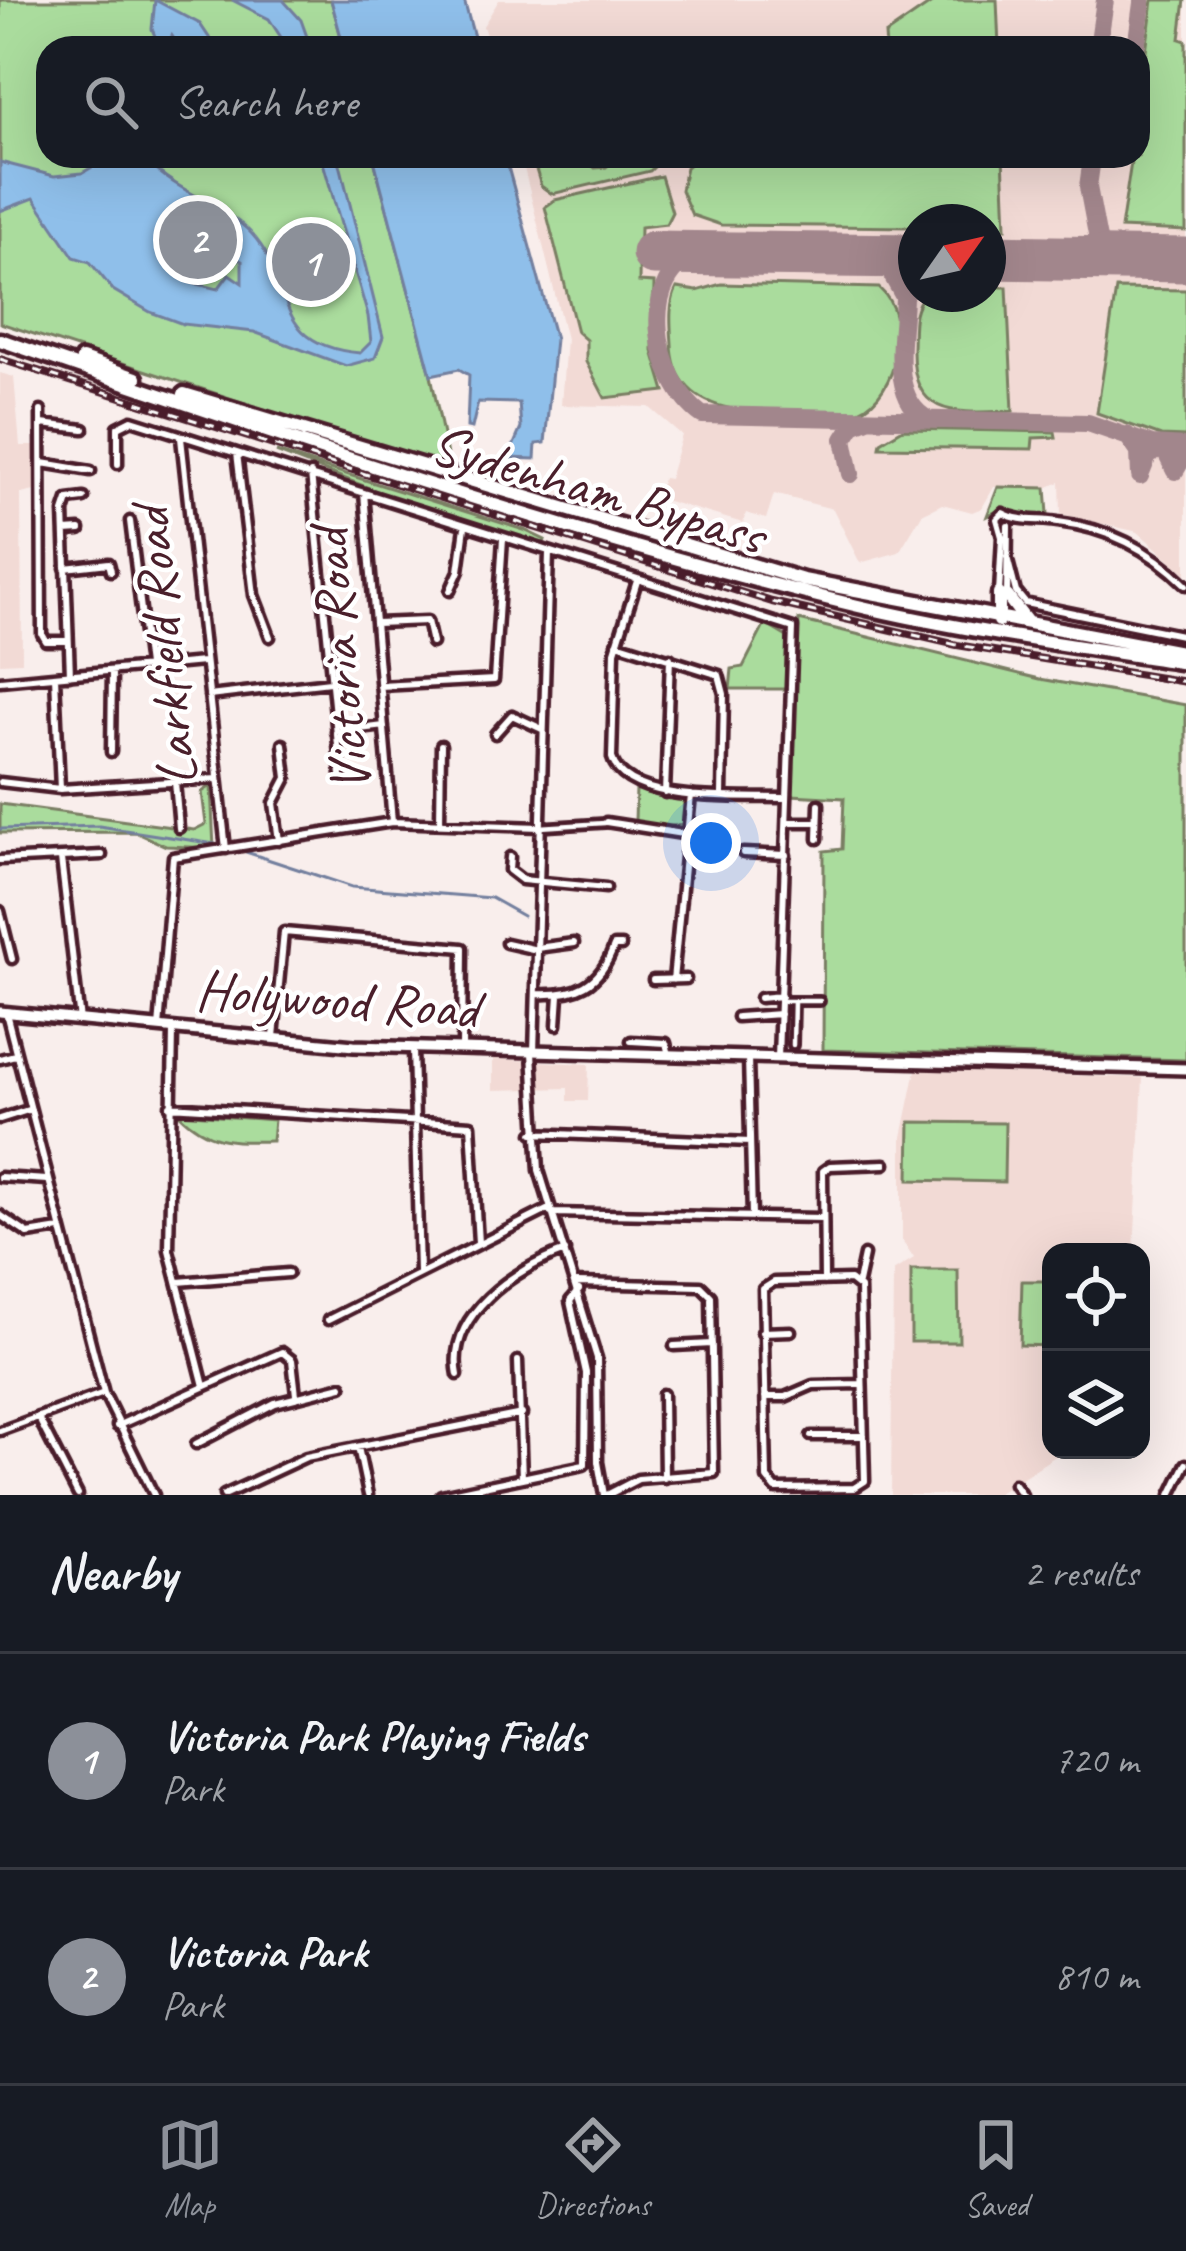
<!DOCTYPE html>
<html lang="en">
<head>
<meta charset="utf-8">
<style>
  :root { --surface:#171b24; --page:#20242c; --text:#f1f3f6; --muted:#9ea1a6; --line:#363941; --accent:#8c9099 }
  body { margin:0; font-family:Caveat,sans-serif; background:var(--page); color:var(--text) }
  .controls { position:absolute; right:36px; bottom:36px; display:grid; overflow:hidden; border-radius:24px; box-shadow:0 12px 48px #0002 }
  .controls button { width:108px; height:108px; display:grid; place-items:center; padding:0; border:0; border-bottom:3px solid var(--line); background:var(--surface); color:var(--text); font:60px sans-serif }
  .compass { position:absolute; left:898px; top:204px; width:108px; height:108px; border-radius:50%; background:var(--surface); box-shadow:0 12px 48px #0002; rotate:56deg }
  .you { position:absolute; left:711px; top:843px; width:42px; height:42px; margin:-30px; border:9px solid #fff; border-radius:50%; background:#1a73e8; box-shadow:0 0 0 18px #1a73e833 }
  .badge { display:grid; place-items:center; width:78px; height:78px; border-radius:50%; background:var(--accent); color:#fff; font-size:39px; font-weight:700 }
  .pin { position:absolute; translate:-50% -50%; border:6px solid #fff; box-shadow:0 3px 12px #0006 }
  .list { margin:0; padding:0; list-style:none }
  h2 { display:flex; justify-content:space-between; align-items:center; height:156px; margin:0; padding:0 48px; font-size:51px }
  h2 small { font-size:39px; font-weight:400; color:var(--muted) }
  .list li { display:grid; grid-template-columns:78px 1fr auto; gap:36px; align-items:center; box-sizing:border-box; height:216px; padding:0 48px; border-top:3px solid var(--line) }
  .list b { display:block; font-size:45px; white-space:nowrap }
  .list p { margin:0; font-size:39px; white-space:nowrap; color:var(--muted) }
  .list em { font-size:39px; font-style:normal; color:var(--muted) }
  .icon { flex:none; width:66px; height:66px; fill:none; stroke:currentColor; stroke-width:2; stroke-linecap:round; stroke-linejoin:round }
  .map { position:relative; flex:none; width:1186px; height:1495px; overflow:hidden }
  .search { position:absolute; background:var(--surface); box-shadow:0 12px 48px #0002; left:36px; right:36px; top:36px; height:132px; display:flex; align-items:center; gap:30px; box-sizing:border-box; padding:0 42px; border-radius:36px; color:var(--muted); font-size:45px }
  .sheet { height:588px; background:var(--surface) }
  nav { display:flex; justify-content:space-around; align-items:center; box-sizing:border-box; height:168px; border-top:3px solid var(--line); background:var(--surface); font-size:33px; color:var(--muted) }
  nav a { display:grid; justify-items:center; gap:6px }
  nav .on { color:var(--accent) }
  .map>svg:first-child { display:block }
  .built { fill:#f2dad5; fill-rule:evenodd }
  .green { fill:#aadc9d; stroke:#7a7e64; stroke-width:3 }
  .water { fill:#8fbfea; stroke:#737f9e; stroke-width:3; fill-rule:evenodd }
  .lines { fill:none; stroke-linecap:round; stroke-linejoin:round }
  .stream { stroke:#737f9e; stroke-width:3 }
  .taxiway { stroke:#a2868c; stroke-width:18 }
  .runway { stroke:#a2868c; stroke-width:45 }
  .pedestrian-casing { stroke:#4a1f2b; stroke-width:14 }
  .minor-casing { stroke:#4a1f2b; stroke-width:15 }
  .secondary-casing { stroke:#4a1f2b; stroke-width:18 }
  .trunk-casing { stroke:#4a1f2b; stroke-width:21 }
  .pedestrian { stroke:#fff; stroke-width:4.5 }
  .minor { stroke:#fff; stroke-width:6 }
  .secondary { stroke:#fff; stroke-width:9 }
  .trunk { stroke:#fff; stroke-width:12 }
  .rail-casing { stroke:#4a1f2b; stroke-width:8 }
  .rail { stroke:#fff; stroke-width:3; stroke-dasharray:9; stroke-linecap:butt }
  .labels { text-anchor:middle; dominant-baseline:central; stroke-width:9; stroke-linejoin:round; paint-order:stroke }
  .street-label { font-size:57px; fill:#4a1f2b; stroke:#fff }
</style>
</head>
<body>
<div class="map">
<svg width="1186" height="1495" viewBox="0 0 1186 1495">
  <rect width="100%" height="100%" fill="#f9eeec"/>
  <filter id="ink" filterUnits="userSpaceOnUse"><feTurbulence type="fractalNoise" baseFrequency=".00833" numOctaves="2"/><feDisplacementMap in="SourceGraphic" scale="24" xChannelSelector="R" yChannelSelector="G"/><feConvolveMatrix kernelMatrix="1 2 1 2 8 2 1 2 1" color-interpolation-filters="sRGB"/></filter>
  <g filter="url(#ink)">
    <!-- built -->
    <path class="built" d="M499,0h687v574l-48,-42 -77,-18 -1,-32 -14,6 -52,-1 -12,21 -10,4 -30,-8 -20,10 -23,38 -39,11 -27,-54 -59,-15 -8,25 -20,-6 -3,10 -86,-25 6,-20 6,1 13,-44 -33,-28 -88,-2 5,-66 -45,-183h617v-108h-648l-7,-22zM916,222h72v72h-72z
      M0,373l14,4 6,69h19v44l-18,4 1,168 -22,1z
      M493,1059l96,5 -1,37h-20v-13l-75,2z
      M916,1070l227,8 -9,174h-83v198h14l-70,45h-104l2,-224 21,-13 -12,-18v-103z"/>
    <!-- green -->
    <path class="green" d="M0,0h331l13,48h-296v108h325l58,219 19,95 -450,-147z
      M936,0h61l2,48h-113l-1,-13z
      M1153,0h32l-5,39 6,2v190l-65,-3 11,-72h6v-47z
      M532,156h48l15,12 11,-1 14,-11h34l3,8 -7,7 -98,23 -11,-8z
      M700,156h303l3,72h-18v-6h-72v5l-195,-2 -29,-10 -11,-25 5,-23z
      M661,176l11,36 -6,12 -26,3 -1,55 15,1 -1,68 12,40 -60,7 -19,-36v-22l-9,-8 -32,-125 10,-7z
      M721,284l158,4c34,30 19,106 -20,123 -63,-1 -185,23 -187,-67 -1,-18 -4,-39 5,-56l20,3z
      M988,287h19l6,124c-57,2 -101,8 -100,-63 1,-21 -2,-38 12,-54h63z
      M1116,289l70,1v147l-25,-1 -64,-23z
      M903,429l152,3 1,5 -23,1 -1,11 -152,-2 1,-5z
      M276,452l248,78 21,10 -2,5 -146,-46z
      M998,487l48,1 2,26 -32,2 -15,-7 -14,7z
      M799,620l241,59 146,26v355l-363,-10 1,-199 18,-2 2,-51 -53,-3z
      M765,624l22,13v52h-57l2,-20 11,-2z
      M211,786l3,62 -48,-2 -31,-14 -135,1v-29l194,26 12,-6 -4,-32z
      M636,788l51,11 -3,25 -23,4 -26,-7z
      M178,1113l96,7 -2,21c-41,1 -64,2 -94,-28z
      M910,1122l95,1 -1,59 -95,-2z
      M911,1270h47l1,72h-48z
      M1022,1281h29v65l-31,-1z"/>
    <!-- water -->
    <path class="water" d="M155,0l45,24 16,24h-36l-8,-12 -5,12h-7l-8,-19z
      M232,0h51l18,20 10,28h-23l-19,-29z
      M331,0h133l13,48h-133z
      M111,156l34,3c33,35 80,46 106,74 46,50 17,112 109,120l11,-11 -3,-26 -47,-160h17l45,181 -8,21 -29,8 -92,-34 -71,-8 -33,-12 -37,-22 -23,-28 -16,-5 -40,-59 -34,13v-49l54,14 28,-3zM188,231c20,29 28,17 54,30v22l-13,-9 -11,15 -29,-7 -16,-42 1,-6z
      M373,156h132l50,183 -10,104 -9,1 -1,15 -27,-1 13,-30 -2,-25 -41,-1 -6,26 -5,-1 2,-52 -10,-6 -28,6z"/>
    <g class="lines">
      <!-- stream -->
      <path class="stream" d="M0,829l99,-3 116,18
        M246,852l106,35 139,11 32,18"/>
      <!-- taxiway -->
      <path class="taxiway" d="M1098,48l7,-48
        M1136,48l6,-45
        M1092,158l-4,29 11,58 20,15
        M703,253c-70,20 -48,129 -1,162l386,8 64,22 34,2
        M857,256l30,10 17,31 12,-26
        M1071,259l17,-7 10,-14
        M904,297c-1,39 -16,101 24,122
        M1127,435l12,17 1,24 8,-20 15,-9 12,24 11,-18
        M851,474l-7,-35 9,-14 15,-6"/>
      <!-- runway -->
      <path class="runway" d="M654,253l262,3
        M988,257l198,3"/>
      <defs>
        <path id="pedestrian" d="M540,827l65,-4
          M781,1001h39
          M793,1045l1,-44"/>
        <path id="minor" d="M41,411l1,223 4,7h21
          M42,424l42,5
          M181,438l45,411
          M237,453l17,142 16,42
          M43,463l48,8
          M118,464v-37l14,-7 661,208 -15,430
          M311,474l30,301
          M364,493l28,329
          M130,521l18,145
          M65,531l15,-1
          M1007,557l9,35 9,11 161,33
          M65,568l44,-5 2,8
          M637,581l-22,70 -3,107c14,48 133,38 175,40
          M450,591l9,-20 6,-44
          M999,593l3,-56 -5,-18 6,-6c16,9 35,6 55,9 51,6 92,27 128,63
          M1007,596l1,-70
          M376,623l51,-2 5,22
          M617,643l102,32 5,19 -2,100
          M70,675l-6,-163 4,-12 16,-2
          M55,676l5,113
          M0,681l203,-19
          M380,686l114,-6 9,-142
          M209,696l121,-14
          M336,732l48,-6
          M495,734l17,-19 30,14
          M111,752l1,-81
          M0,782l60,7 157,-10
          M175,782l4,46
          M665,793l5,-135
          M606,822l83,13
          M787,822h31
          M440,823l1,-78
          M818,839l1,-35
          M279,841l-5,-38 13,-25 -4,-34
          M743,853l43,2
          M510,857l-1,13 13,10 84,8
          M61,859l19,162
          M0,860l102,-5
          M0,911l12,48
          M506,943l31,7
          M537,948l37,-5
          M653,980l33,-1
          M673,980l18,-185
          M536,994c40,2 64,-8 78,-48h7
          M760,998l21,-2
          M6,1013l98,380 50,102
          M737,1017l43,-3
          M557,1025l2,-30
          M159,1028l14,-171 219,-35 148,5
          M173,1031l-4,219 35,136
          M274,1037l10,-105 179,16 -1,102
          M631,1041l35,2 3,12
          M413,1049l6,223
          M534,1052l15,-499
          M532,1053l7,117 58,188 1,104 6,33
          M748,1057l4,159
          M0,1059l15,-4
          M170,1106l301,19 7,118
          M0,1119l28,-9
          M533,1133l217,9
          M0,1177l47,3
          M551,1213l272,5
          M0,1215l28,19 32,-5
          M850,1280l10,8 5,193 -11,7 -78,1 -9,-11 -4,-189 11,-7z
          M824,1281l-1,-110 7,-5 55,-2
          M178,1282l110,-9
          M577,1283l124,3 10,10 3,177 -76,6 -31,16
          M858,1283l6,-28
          M579,1290l-9,11 16,72 -1,91
          M328,1320l221,-111
          M762,1332l29,-1
          M674,1346l38,-2
          M518,1361l4,117
          M458,1375c-12,-60 57,-106 107,-124
          M663,1394l1,84
          M765,1397h20l28,-12 49,-1
          M38,1417l40,78
          M117,1426l165,-74 10,8 4,35
          M0,1431l104,-38
          M811,1436h53
          M196,1444l79,-41 67,-17
          M358,1447l10,48
          M1014,1484l8,11
          M224,1495l82,-38 216,-43
          M441,1495l143,-30
          M1171,1495l15,-31"/>
        <path id="secondary" d="M0,1012l354,34 832,23"/>
        <path id="trunk" d="M0,340c281,97 564,195 854,265 109,26 221,41 332,58
          M82,359l54,19
          M184,394l619,186 383,73
          M1007,596l20,26
          M999,621v-27"/>
      </defs>
      <!-- pedestrian casing -->
      <use href="#pedestrian" class="pedestrian-casing"/>
      <!-- minor casing -->
      <use href="#minor" class="minor-casing"/>
      <!-- secondary casing -->
      <use href="#secondary" class="secondary-casing"/>
      <!-- trunk casing -->
      <use href="#trunk" class="trunk-casing"/>
      <!-- pedestrian -->
      <use href="#pedestrian" class="pedestrian"/>
      <!-- minor -->
      <use href="#minor" class="minor"/>
      <!-- secondary -->
      <use href="#secondary" class="secondary"/>
      <!-- trunk -->
      <use href="#trunk" class="trunk"/>
      <defs>
        <path id="rail" d="M0,359l772,243 185,43 229,37"/>
      </defs>
      <!-- rail casing -->
      <use href="#rail" class="rail-casing"/>
      <!-- rail -->
      <use href="#rail" class="rail"/>
    </g>
  </g>
  <g class="labels">
    <!-- street labels -->
    <g class="street-label">
      <text transform="translate(598 489) rotate(16)">Sydenham Bypass</text>
      <text transform="translate(163 647) rotate(-96)">Larkfield Road</text>
      <text transform="translate(339 661) rotate(-95)">Victoria Road</text>
      <text transform="translate(337 999) rotate(4)">Holywood Road</text>
    </g>
  </g>
</svg>
<div class="controls">
<button><svg class="icon" aria-label="locate" viewBox="0 0 24 24"><circle cx="12" cy="12" r="6"/><path d="M12 2v4M12 18v4M2 12h4M18 12h4"/></svg></button>
<button><svg class="icon" aria-label="layers" viewBox="0 0 24 24"><path d="M12 4l9 5-9 5-9-5zM3 14l9 5 9-5"/></svg></button>
</div>
<svg class="compass" viewBox="-18 -18 36 36"><path d="M0-13l5 13h-10z" fill="#e53935"/><path d="M0 13l5-13h-10z" fill="#9ea1a6"/></svg>
<div class="you"></div>
<div class="pin badge" style="left:311px;top:262px">1</div>
<div class="pin badge" style="left:198px;top:240px">2</div>
<div class="search"><svg class="icon" aria-label="search" viewBox="0 0 24 24"><circle cx="10" cy="10" r="6"/><path d="M15 15l6 6"/></svg>Search here</div>
</div>
<section class="sheet">
<h2>Nearby<small>2 results</small></h2>
<ul class="list">
<li><span class="badge">1</span><div><b>Victoria Park Playing Fields</b><p>Park</p></div><em>720 m</em></li>
<li><span class="badge">2</span><div><b>Victoria Park</b><p>Park</p></div><em>810 m</em></li>
</ul>
</section>
<nav>
<a class="on"><svg class="icon" aria-label="map" viewBox="0 0 24 24"><path d="M3 6l6-2 6 2 6-2v14l-6 2-6-2-6 2zM9 4v14M15 6v14"/></svg>Map</a>
<a><svg class="icon" aria-label="directions" viewBox="0 0 24 24"><path d="M12 3l9 9-9 9-9-9zM9 14v-3h6M13 9l2 2-2 2"/></svg>Directions</a>
<a><svg class="icon" aria-label="saved" viewBox="0 0 24 24"><path d="M7 4h10v16l-5-4-5 4z"/></svg>Saved</a>
</nav>
</body>
</html>
